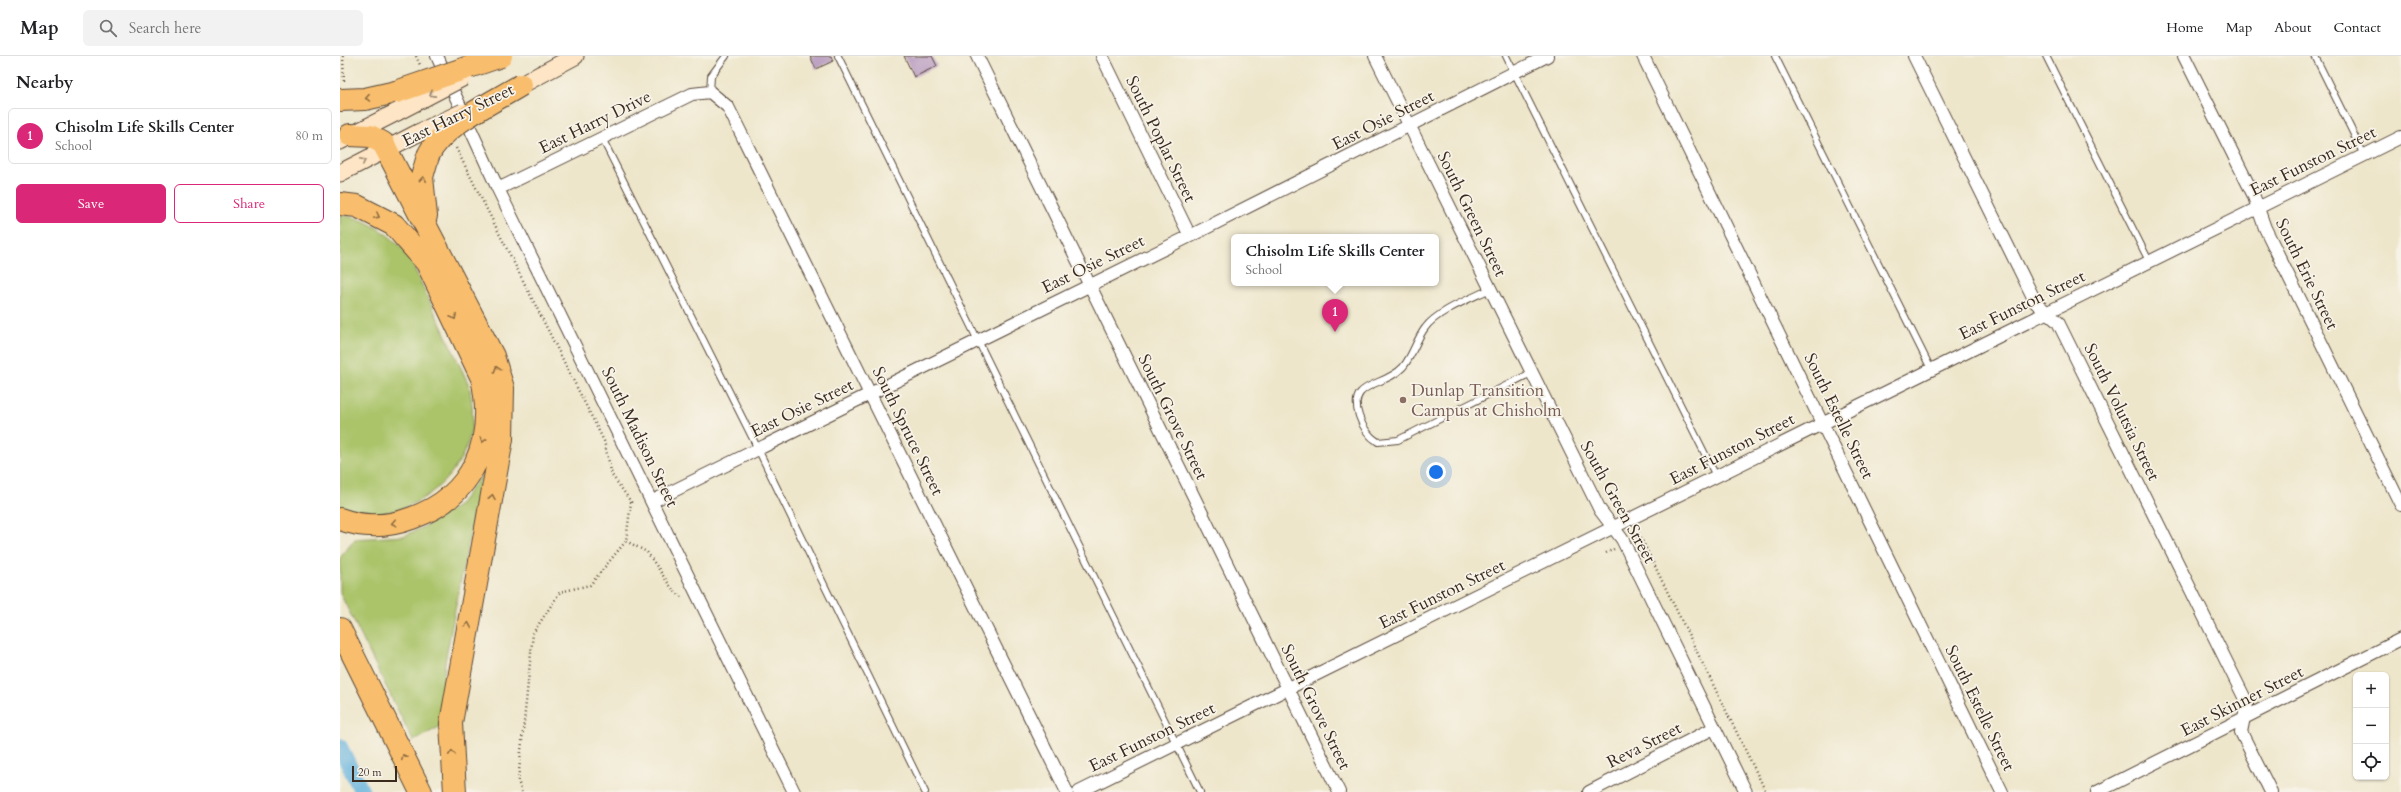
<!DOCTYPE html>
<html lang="en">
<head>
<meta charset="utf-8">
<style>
  :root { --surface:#fff; --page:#f2f2f2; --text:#202124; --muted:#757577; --line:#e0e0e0; --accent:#db2777 }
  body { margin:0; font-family:Cardo,serif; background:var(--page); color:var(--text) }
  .controls { position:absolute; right:12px; bottom:12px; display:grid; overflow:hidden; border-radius:6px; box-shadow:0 1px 3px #0004 }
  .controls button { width:36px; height:36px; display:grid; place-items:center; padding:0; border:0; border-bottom:1px solid var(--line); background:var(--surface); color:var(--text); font:20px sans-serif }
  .scale { position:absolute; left:12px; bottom:10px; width:45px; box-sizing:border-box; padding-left:4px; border:2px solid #3b2a1e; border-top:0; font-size:11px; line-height:14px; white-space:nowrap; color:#3b2a1e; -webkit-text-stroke:3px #f7f3e8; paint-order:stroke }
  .you { position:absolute; left:1096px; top:416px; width:14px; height:14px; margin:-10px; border:3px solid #fff; border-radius:50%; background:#1a73e8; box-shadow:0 0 0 6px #1a73e833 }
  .badge { display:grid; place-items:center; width:26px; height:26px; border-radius:50%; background:var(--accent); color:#fff; font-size:13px; font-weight:700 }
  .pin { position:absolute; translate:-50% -33px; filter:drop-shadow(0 1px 2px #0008) }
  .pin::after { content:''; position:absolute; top:21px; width:14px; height:12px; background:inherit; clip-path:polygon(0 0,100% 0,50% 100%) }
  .popup { position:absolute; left:891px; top:178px; width:208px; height:52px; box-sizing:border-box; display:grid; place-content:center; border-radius:6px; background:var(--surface); filter:drop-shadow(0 1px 3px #0005); font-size:13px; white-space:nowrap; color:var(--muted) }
  .popup b { font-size:15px; color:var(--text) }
  .popup::after { content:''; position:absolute; left:50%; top:100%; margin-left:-8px; border:8px solid transparent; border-top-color:var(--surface) }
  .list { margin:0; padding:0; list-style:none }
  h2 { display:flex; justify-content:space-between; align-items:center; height:52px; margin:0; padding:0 16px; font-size:17px }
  h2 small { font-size:13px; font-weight:400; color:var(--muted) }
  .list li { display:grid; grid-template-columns:26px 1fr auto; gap:12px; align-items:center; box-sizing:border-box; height:56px; margin:0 8px 8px; padding:0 8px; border:1px solid var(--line); border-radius:6px }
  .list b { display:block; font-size:15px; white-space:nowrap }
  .list p { margin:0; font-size:13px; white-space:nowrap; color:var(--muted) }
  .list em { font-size:13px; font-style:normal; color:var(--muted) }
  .actions { display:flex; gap:8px; padding:12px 16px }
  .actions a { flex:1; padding:9px 0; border:1px solid var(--accent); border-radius:6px; text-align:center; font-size:14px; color:var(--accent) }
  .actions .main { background:var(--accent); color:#fff }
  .icon { flex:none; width:22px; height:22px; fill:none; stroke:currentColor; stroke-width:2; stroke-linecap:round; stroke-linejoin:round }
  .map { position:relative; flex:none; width:2061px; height:736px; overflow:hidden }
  header { display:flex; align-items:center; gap:24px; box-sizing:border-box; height:56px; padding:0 20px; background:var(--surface); border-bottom:1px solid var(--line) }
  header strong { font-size:19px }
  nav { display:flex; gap:22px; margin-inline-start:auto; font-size:14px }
  .search { width:280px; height:36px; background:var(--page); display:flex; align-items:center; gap:10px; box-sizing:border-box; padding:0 14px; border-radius:6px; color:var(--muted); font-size:15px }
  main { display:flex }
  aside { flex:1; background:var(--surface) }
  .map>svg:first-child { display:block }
  .green { fill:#abc46a; stroke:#737744 }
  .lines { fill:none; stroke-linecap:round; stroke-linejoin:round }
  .canal { stroke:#63b2dd; stroke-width:16 }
  .building { fill:#b79abf }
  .lane-casing { stroke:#564638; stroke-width:8 }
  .street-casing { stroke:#564638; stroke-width:14 }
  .secondary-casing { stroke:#564638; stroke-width:19 }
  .highway-casing { stroke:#564638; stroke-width:24 }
  .path { stroke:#564638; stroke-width:2.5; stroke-dasharray:1 3; stroke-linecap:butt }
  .lane { stroke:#fff; stroke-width:6 }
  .street { stroke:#fff; stroke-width:12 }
  .secondary { stroke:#fde5c5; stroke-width:17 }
  .highway { stroke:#f9be6d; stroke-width:22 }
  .secondary-bridge-casing { stroke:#564638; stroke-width:19; stroke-linecap:butt }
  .highway-bridge-casing { stroke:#564638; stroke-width:24; stroke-linecap:butt }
  .secondary-bridge { stroke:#fde5c5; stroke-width:17 }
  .highway-bridge { stroke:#f9be6d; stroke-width:22 }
  .oneway { stroke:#9c8872 }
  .oneway2 { stroke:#906d42 }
  .education-dot { fill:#8d6e63; stroke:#f7f3e8; stroke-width:1.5 }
  .labels { text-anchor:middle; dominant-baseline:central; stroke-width:3.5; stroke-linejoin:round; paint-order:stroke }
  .street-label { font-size:17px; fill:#3b2a1e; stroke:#f7f3e8 }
  .education-label { font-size:17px; fill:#785e54; stroke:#f7f3e8; text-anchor:start }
</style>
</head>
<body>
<header>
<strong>Map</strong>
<div class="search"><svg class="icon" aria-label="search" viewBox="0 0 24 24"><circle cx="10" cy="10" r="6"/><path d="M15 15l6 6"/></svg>Search here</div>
<nav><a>Home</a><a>Map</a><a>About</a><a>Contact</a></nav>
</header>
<main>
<aside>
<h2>Nearby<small></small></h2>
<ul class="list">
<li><span class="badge">1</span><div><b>Chisolm Life Skills Center</b><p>School</p></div><em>80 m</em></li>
</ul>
<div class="actions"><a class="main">Save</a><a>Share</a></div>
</aside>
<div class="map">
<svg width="2061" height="736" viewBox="0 0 2061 736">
  <rect width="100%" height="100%" fill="#f7f3e8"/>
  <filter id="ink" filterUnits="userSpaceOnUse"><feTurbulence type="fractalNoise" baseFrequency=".025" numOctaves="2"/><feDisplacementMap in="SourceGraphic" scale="8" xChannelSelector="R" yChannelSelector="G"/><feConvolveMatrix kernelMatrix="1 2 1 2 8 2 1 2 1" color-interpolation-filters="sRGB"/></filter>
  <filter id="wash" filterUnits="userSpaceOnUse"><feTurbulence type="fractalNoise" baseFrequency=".012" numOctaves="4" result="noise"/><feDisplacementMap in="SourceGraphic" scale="16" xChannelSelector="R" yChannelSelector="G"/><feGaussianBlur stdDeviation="0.9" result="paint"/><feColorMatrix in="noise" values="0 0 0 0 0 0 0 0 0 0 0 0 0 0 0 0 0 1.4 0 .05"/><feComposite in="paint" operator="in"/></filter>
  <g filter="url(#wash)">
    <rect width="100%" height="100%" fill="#eee6cb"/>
    <!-- green -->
    <path class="green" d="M0,159c27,3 49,19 67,38l62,132c3,16 5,30 2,46 -12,57 -75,98 -131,77z
      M141,420l-36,186 -6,65 -26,14 -73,-148v-35l15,-19 49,-3 24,-11 30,-19z"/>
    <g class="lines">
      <!-- canal -->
      <path class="canal" d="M0,691l22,45"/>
    </g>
    <g id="blocks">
      <!-- building -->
      <path class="building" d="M470,0h21l2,5 -17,8z
        M564,0h28l5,10 -23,11z"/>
    </g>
  </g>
  <g filter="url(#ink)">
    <use href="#blocks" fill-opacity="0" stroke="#564638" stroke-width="1"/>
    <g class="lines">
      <defs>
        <path id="lane" d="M498,0l362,736
          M1166,0l210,420
          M1435,0l156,313
          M1706,0l103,205
          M1975,0l49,99
          M370,36l1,-16 15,-20
          M262,82l156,311 167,343
          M1150,233c-18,9 -53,22 -65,39 -9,12 -12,27 -22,39 -19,21 -56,13 -44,49 4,12 9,20 19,26l20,-2 133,-67"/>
        <path id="street" d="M97,0l61,133 296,603
          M637,0l362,736
          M762,0l88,180
          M1035,0l225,454 22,29 124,253
          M1303,0l359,736
          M1574,0l122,247 22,19 189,381 -6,29 30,60
          M1844,0l69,138 12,34 136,277
          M158,133l194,-95 18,-2 18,15 339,685
          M313,445l537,-265 357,-180
          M739,736l1322,-655
          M1249,736l125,-64
          M1757,736l304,-153"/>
        <path id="secondary" d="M181,29l54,-29
          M0,85l57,-29
          M0,117l78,-40"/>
        <path id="highway" d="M0,44l25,-1 31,-7
          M10,79l20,1 13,7 110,213 10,32 -1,51 -51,284 4,69
          M0,148l17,2 37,19 33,38 55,115c14,62 -8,118 -70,140 -24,9 -48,10 -72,1
          M86,160l-4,-39 6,-21
          M0,573l81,163"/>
      </defs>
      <!-- lane casing -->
      <use href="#lane" class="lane-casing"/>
      <!-- street casing -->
      <use href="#street" class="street-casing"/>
      <!-- secondary casing -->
      <use href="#secondary" class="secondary-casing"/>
      <!-- highway casing -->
      <use href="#highway" class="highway-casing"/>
      <!-- path -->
      <path class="path" d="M3,0l1,27
        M76,0l4,9
        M116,92l148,293 8,34 19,27 -5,39 -36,44 -30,7 -27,41 -15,148 4,11
        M1296,481l3,-3 127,258
        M286,485l21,11 26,38 11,9
        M1266,497l8,-4"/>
      <!-- lane -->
      <use href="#lane" class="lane"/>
      <!-- street -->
      <use href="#street" class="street"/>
      <!-- secondary -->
      <use href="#secondary" class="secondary"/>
      <!-- highway -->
      <use href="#highway" class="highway"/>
      <defs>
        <path id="secondary-bridge" d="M57,56l67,-35
          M78,77l45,-21"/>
        <path id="highway-bridge" d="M56,36l105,-36
          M88,100c14,-31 64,-53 93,-71"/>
      </defs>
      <!-- secondary-bridge casing -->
      <use href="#secondary-bridge" class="secondary-bridge-casing"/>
      <!-- highway-bridge casing -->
      <use href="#highway-bridge" class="highway-bridge-casing"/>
      <!-- secondary-bridge -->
      <use href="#secondary-bridge" class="secondary-bridge"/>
      <!-- highway-bridge -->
      <use href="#highway-bridge" class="highway-bridge"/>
    </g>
    <!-- one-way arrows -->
    <defs><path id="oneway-chevron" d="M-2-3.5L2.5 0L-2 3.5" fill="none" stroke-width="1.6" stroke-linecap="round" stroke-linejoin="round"/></defs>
    <g class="oneway">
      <use href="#oneway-chevron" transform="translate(92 38) rotate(152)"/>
      <use href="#oneway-chevron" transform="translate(23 105) rotate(-27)"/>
    </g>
    <g class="oneway2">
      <use href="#oneway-chevron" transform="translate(28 42) rotate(170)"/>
      <use href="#oneway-chevron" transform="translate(83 123) rotate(-85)"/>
      <use href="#oneway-chevron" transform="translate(37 160) rotate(27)"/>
      <use href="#oneway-chevron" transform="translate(114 261) rotate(64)"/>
      <use href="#oneway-chevron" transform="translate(157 313) rotate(-108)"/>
      <use href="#oneway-chevron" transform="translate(143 384) rotate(105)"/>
      <use href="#oneway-chevron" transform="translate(152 441) rotate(-79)"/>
      <use href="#oneway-chevron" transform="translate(54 467) rotate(168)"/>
      <use href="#oneway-chevron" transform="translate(128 569) rotate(-79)"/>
      <use href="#oneway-chevron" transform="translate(112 697) rotate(-93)"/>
      <use href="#oneway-chevron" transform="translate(64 701) rotate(-117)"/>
    </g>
  </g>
  <!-- markers -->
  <circle class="education-dot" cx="1063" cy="344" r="4"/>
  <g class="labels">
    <!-- street labels -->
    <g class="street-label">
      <text transform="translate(118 59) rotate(-26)">East Harry Street</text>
      <text transform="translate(1043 64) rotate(-27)">East Osie Street</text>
      <text transform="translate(255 66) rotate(-26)">East Harry Drive</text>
      <text transform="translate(821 83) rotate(64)">South Poplar Street</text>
      <text transform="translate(1973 105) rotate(-26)">East Funston Street</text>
      <text transform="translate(1132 158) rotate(64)">South Green Street</text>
      <text transform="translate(753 208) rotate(-26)">East Osie Street</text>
      <text transform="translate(1967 218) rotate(64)">South Erie Street</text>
      <text transform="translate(1682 249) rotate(-26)">East Funston Street</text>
      <text transform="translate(462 352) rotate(-26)">East Osie Street</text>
      <text transform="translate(1782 356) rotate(64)">South Volutsia Street</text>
      <text transform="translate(1499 360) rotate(64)">South Estelle Street</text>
      <text transform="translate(833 361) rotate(64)">South Grove Street</text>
      <text transform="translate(568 375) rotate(64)">South Spruce Street</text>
      <text transform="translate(300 381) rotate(64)">South Madison Street</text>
      <text transform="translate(1392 393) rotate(-27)">East Funston Street</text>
      <text transform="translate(1278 446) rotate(61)">South Green Street</text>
      <text transform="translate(1102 538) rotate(-26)">East Funston Street</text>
      <text transform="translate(1902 645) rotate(-27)">East Skinner Street</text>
      <text transform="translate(976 651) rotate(64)">South Grove Street</text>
      <text transform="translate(1640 652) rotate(64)">South Estelle Street</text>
      <text transform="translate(812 681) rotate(-26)">East Funston Street</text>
      <text transform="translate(1304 689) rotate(-27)">Reva Street</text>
    </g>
    <!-- education labels -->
    <g class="education-label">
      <text x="1071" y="334">Dunlap Transition<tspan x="1071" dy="20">Campus at Chisholm</tspan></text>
    </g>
  </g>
</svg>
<div class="controls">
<button>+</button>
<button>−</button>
<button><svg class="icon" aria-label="locate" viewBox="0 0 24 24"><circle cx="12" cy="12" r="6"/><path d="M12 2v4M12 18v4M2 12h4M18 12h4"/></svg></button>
</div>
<div class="scale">20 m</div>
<div class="you"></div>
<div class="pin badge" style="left:995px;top:276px">1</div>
<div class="popup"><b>Chisolm Life Skills Center</b>School</div>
</div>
</main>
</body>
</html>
